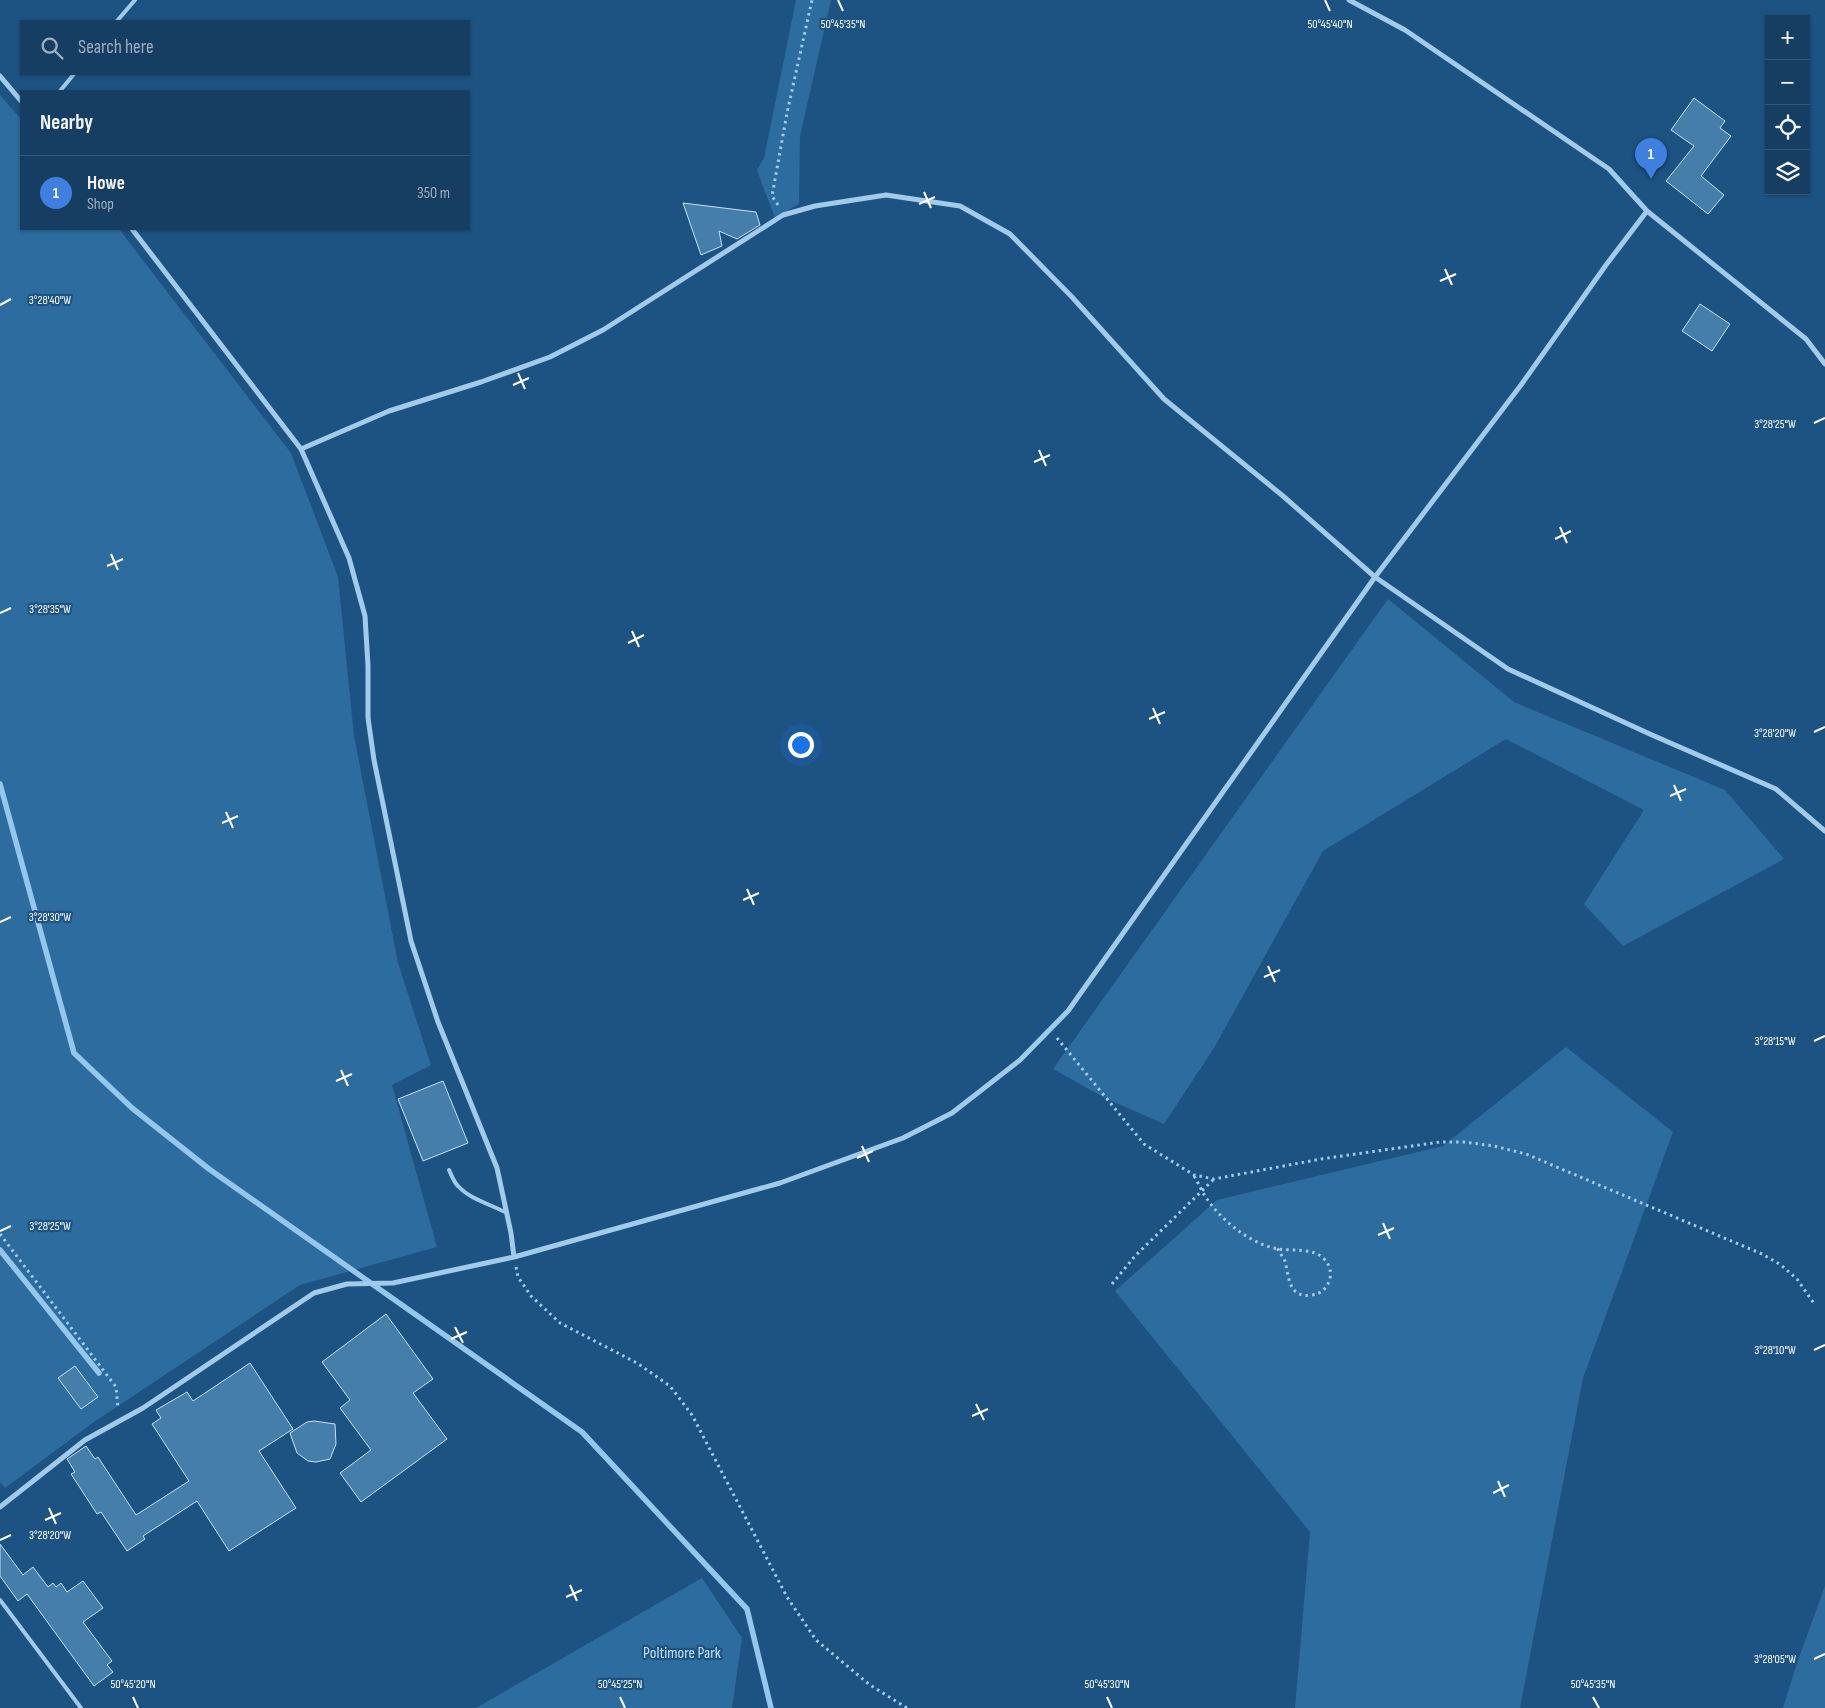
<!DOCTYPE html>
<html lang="en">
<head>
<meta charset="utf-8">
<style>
  :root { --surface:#163e62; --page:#23496b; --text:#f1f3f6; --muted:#9eaebe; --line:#355777; --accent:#95b2f1 }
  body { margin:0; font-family:"Sofia Sans Condensed",sans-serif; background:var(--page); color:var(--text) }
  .controls { position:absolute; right:15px; top:15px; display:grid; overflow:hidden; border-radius:0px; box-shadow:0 1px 4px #0004 }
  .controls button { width:45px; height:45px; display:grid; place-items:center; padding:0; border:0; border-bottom:1px solid var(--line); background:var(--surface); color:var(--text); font:25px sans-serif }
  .you { position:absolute; left:800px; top:744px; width:18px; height:18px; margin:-12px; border:4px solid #fff; border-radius:50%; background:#1a73e8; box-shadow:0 0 0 8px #1a73e833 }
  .badge { display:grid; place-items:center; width:32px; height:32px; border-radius:50%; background:var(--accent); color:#fff; font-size:16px; font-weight:700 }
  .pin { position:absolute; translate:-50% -41px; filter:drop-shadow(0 1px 2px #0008) }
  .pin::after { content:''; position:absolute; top:26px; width:18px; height:15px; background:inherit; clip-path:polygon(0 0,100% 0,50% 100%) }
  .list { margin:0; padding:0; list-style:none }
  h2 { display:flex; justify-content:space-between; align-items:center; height:65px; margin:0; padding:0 20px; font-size:21px }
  h2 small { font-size:16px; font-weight:400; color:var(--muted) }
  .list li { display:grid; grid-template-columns:32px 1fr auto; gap:15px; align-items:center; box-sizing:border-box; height:75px; padding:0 20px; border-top:1px solid var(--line) }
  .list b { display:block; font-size:19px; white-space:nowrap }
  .list p { margin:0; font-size:16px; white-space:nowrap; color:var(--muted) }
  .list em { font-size:16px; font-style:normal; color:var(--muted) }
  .icon { flex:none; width:28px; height:28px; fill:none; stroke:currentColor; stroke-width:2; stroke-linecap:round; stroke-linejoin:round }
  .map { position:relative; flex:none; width:1825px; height:1708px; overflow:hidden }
  .search { position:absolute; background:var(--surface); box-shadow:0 1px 4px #0004; left:20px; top:20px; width:450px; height:55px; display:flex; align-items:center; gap:12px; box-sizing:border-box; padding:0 18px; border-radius:0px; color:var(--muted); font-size:19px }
  .panel { position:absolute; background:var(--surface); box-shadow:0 1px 4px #0004; left:20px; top:90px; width:450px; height:140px; border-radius:0px }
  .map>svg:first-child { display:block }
  .green { fill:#2c6c9e }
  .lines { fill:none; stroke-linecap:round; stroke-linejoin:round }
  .stream { stroke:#95c6ec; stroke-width:5.5 }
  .building { fill:#457eab; stroke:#c6e2f7 }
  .path { stroke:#a2caea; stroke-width:3; stroke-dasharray:2.5 4; stroke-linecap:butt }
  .lane { stroke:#a2caea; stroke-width:4 }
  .street { stroke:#a2caea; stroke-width:5 }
  .ticks { fill:none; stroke:#fff; stroke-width:2 }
  .labels { text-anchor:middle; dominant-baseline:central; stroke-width:4.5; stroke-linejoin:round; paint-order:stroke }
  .park-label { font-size:16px; fill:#c6e2f7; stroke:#1d5382 }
  .ticks-label { font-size:12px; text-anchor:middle; fill:#fff; stroke:#1d5382; stroke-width:4.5; stroke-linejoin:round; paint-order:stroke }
</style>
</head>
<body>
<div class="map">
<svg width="1825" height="1708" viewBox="0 0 1825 1708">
  <rect width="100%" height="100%" fill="#1d5382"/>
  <!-- green -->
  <path class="green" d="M796,0h35l-31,136 -1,68 -24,14 -18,-48 7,-12z
    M0,95l21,24v110h98l172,224 47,124 16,159 44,227 33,102 -39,20 45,162 -137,38 -206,137 -89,66 -5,-6z
    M1388,599l126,103 211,88 59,69 -161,87 -39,-42 60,-94 -138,-71 -183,112 -109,197 -50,76 -59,-26 -52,-29z
    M1566,1047l107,85 -90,246 -63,330h-225l15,-176 -195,-241 102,-91 226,-54z
    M702,1578l40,60 -10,70h-256z
    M1825,1586v122h-42l14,-45z"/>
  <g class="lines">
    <!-- stream -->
    <path class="stream" d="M0,784l74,269 58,55 77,61 373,263 165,177 24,99
      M0,1250l99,123"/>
  </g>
  <!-- building -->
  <path class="building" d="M1694,98l31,23 -5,7 11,8 -30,40 23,19 -16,19 -42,-33 28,-35 -23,-16z
    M683,203l73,9 4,13 -23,14 -18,-8 3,15 -21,9z
    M1700,304l30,20 -18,27 -30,-20z
    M443,1081l25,62 -45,18 -25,-62z
    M386,1314l47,65 -20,14 34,46 -86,63 -21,-29 31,-23 -31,-42 10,-8 -28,-38z
    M250,1363l43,66 -34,22 37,57 -67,43 -32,-50 -54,35 2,3 -18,12 -26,-39 -4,2 -26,-40 4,-2 -8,-13 19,-13 9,13 3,-2 38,58 53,-34 -37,-57 9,-6 -5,-8 31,-18 6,9z
    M75,1366l23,31 -17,12 -23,-31z
    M314,1421l21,3 1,20 -6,15 -14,3 -8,-1 -11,-8 -7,-20 17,-11z
    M0,1544l23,31 10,-8 15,20 5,-4 3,4 5,-4 6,9 16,-11 20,27 -20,14 29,39 -5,4 6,7 -19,14 -67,-92 -9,7 -18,-25z"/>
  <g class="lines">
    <!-- path -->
    <path class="path" d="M778,205l-6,-9 15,-83 25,-113
      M1057,1038l87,106 50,31 20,4 107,-20 119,-17h24l30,4 32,8 236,100 19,11 16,14 18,26
      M1194,1176c5,8 8,16 13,23 16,23 44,45 71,50 14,2 35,-1 45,9 14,12 7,35 -11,37 -24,4 -23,-19 -27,-34 -2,-4 -5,-8 -8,-13
      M0,1234l116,153 2,21
      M516,1267l2,10 13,19 29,27 77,40 33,23 22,29 95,182 29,43 54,45 37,23
      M1112,1284l23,-28 78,-76"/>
    <!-- lane -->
    <path class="lane" d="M117,21l18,-21
      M60,91l14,-17
      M449,1170c3,6 5,13 10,17 11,12 33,18 48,26
      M0,1600l81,108"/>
    <!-- street -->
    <path class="street" d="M1349,0l56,30 204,139 38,42 159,128 19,25
      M0,76l21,25
      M132,229l169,220 48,109 16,58 3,50v52l6,42 37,181 27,81 59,146 14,65 3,24
      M301,449l88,-38 92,-29 69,-25 53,-27 180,-115 32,-9 71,-11 74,11 50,28 62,63 92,102 119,97 92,81 133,92 144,66 124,54 49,42
      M0,1507l85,-67 58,-32 171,-115 33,-9 46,-1 121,-26 266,-74 123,-45 49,-25 68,-53 48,-49 307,-434 146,-192 85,-120 41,-54"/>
  </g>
  <!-- ticks -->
  <path class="ticks" d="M838,0l5,11M1325,0l5,11M924,192l7,16M919,204l16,-7M1445,269l7,16M1440,281l16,-7M0,305l11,-6M518,373l7,16M513,385l16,-7M1814,423l11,-5M1039,450l7,16M1034,462l16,-7M1560,527l7,16M1555,539l16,-8M111,554l7,16M107,566l16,-7M0,613l11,-5M632,631l7,16M628,643l16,-8M1153,708l7,16M1149,719l16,-7M1814,732l11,-5M1674,785l7,16M1670,796l16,-7M226,812l7,16M222,823l16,-7M747,889l7,16M743,900l16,-7M0,922l11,-5M1268,966l7,16M1264,977l16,-7M1814,1041l11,-5M341,1070l7,16M336,1081l16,-7M862,1146l7,16M857,1158l16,-7M1383,1223l7,16M0,1231l11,-5M1378,1235l16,-7M455,1327l8,16M451,1339l16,-7M1814,1350l11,-5M976,1404l8,16M972,1416l16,-7M1498,1481l7,16M1493,1493l16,-8M49,1508l7,16M45,1520l16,-7M0,1540l11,-5M570,1585l7,16M566,1597l16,-7M1814,1659l11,-5M133,1697l5,11M620,1697l5,11M1107,1697l5,11M1593,1697l6,11"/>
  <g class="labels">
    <!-- park labels -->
    <g class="park-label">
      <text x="682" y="1653">Poltimore Park</text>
    </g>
  </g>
  <g class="ticks-label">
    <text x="843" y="28">50°45'35"N</text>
    <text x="1330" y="28">50°45'40"N</text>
    <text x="50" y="304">3°28'40"W</text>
    <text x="1775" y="428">3°28'25"W</text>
    <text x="50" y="613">3°28'35"W</text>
    <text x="1775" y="737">3°28'20"W</text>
    <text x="50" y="921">3°28'30"W</text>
    <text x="1775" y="1045">3°28'15"W</text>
    <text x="50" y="1230">3°28'25"W</text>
    <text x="1775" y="1354">3°28'10"W</text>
    <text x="50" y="1539">3°28'20"W</text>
    <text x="1775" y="1663">3°28'05"W</text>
    <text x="133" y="1688">50°45'20"N</text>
    <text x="620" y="1688">50°45'25"N</text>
    <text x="1107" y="1688">50°45'30"N</text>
    <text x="1593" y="1688">50°45'35"N</text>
  </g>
</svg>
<div class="controls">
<button>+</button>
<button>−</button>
<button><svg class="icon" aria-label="locate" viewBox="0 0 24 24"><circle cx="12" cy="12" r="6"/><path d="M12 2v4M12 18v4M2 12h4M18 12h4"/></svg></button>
<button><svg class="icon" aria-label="layers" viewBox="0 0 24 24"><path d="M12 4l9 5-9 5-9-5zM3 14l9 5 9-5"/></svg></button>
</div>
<div class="you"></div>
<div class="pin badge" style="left:1651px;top:179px;background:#3f7fe0">1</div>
<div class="search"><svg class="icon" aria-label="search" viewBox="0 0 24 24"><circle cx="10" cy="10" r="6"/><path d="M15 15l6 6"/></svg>Search here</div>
<section class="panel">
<h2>Nearby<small></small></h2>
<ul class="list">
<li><span class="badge" style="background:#3f7fe0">1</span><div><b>Howe</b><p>Shop</p></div><em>350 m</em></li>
</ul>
</section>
</div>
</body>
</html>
